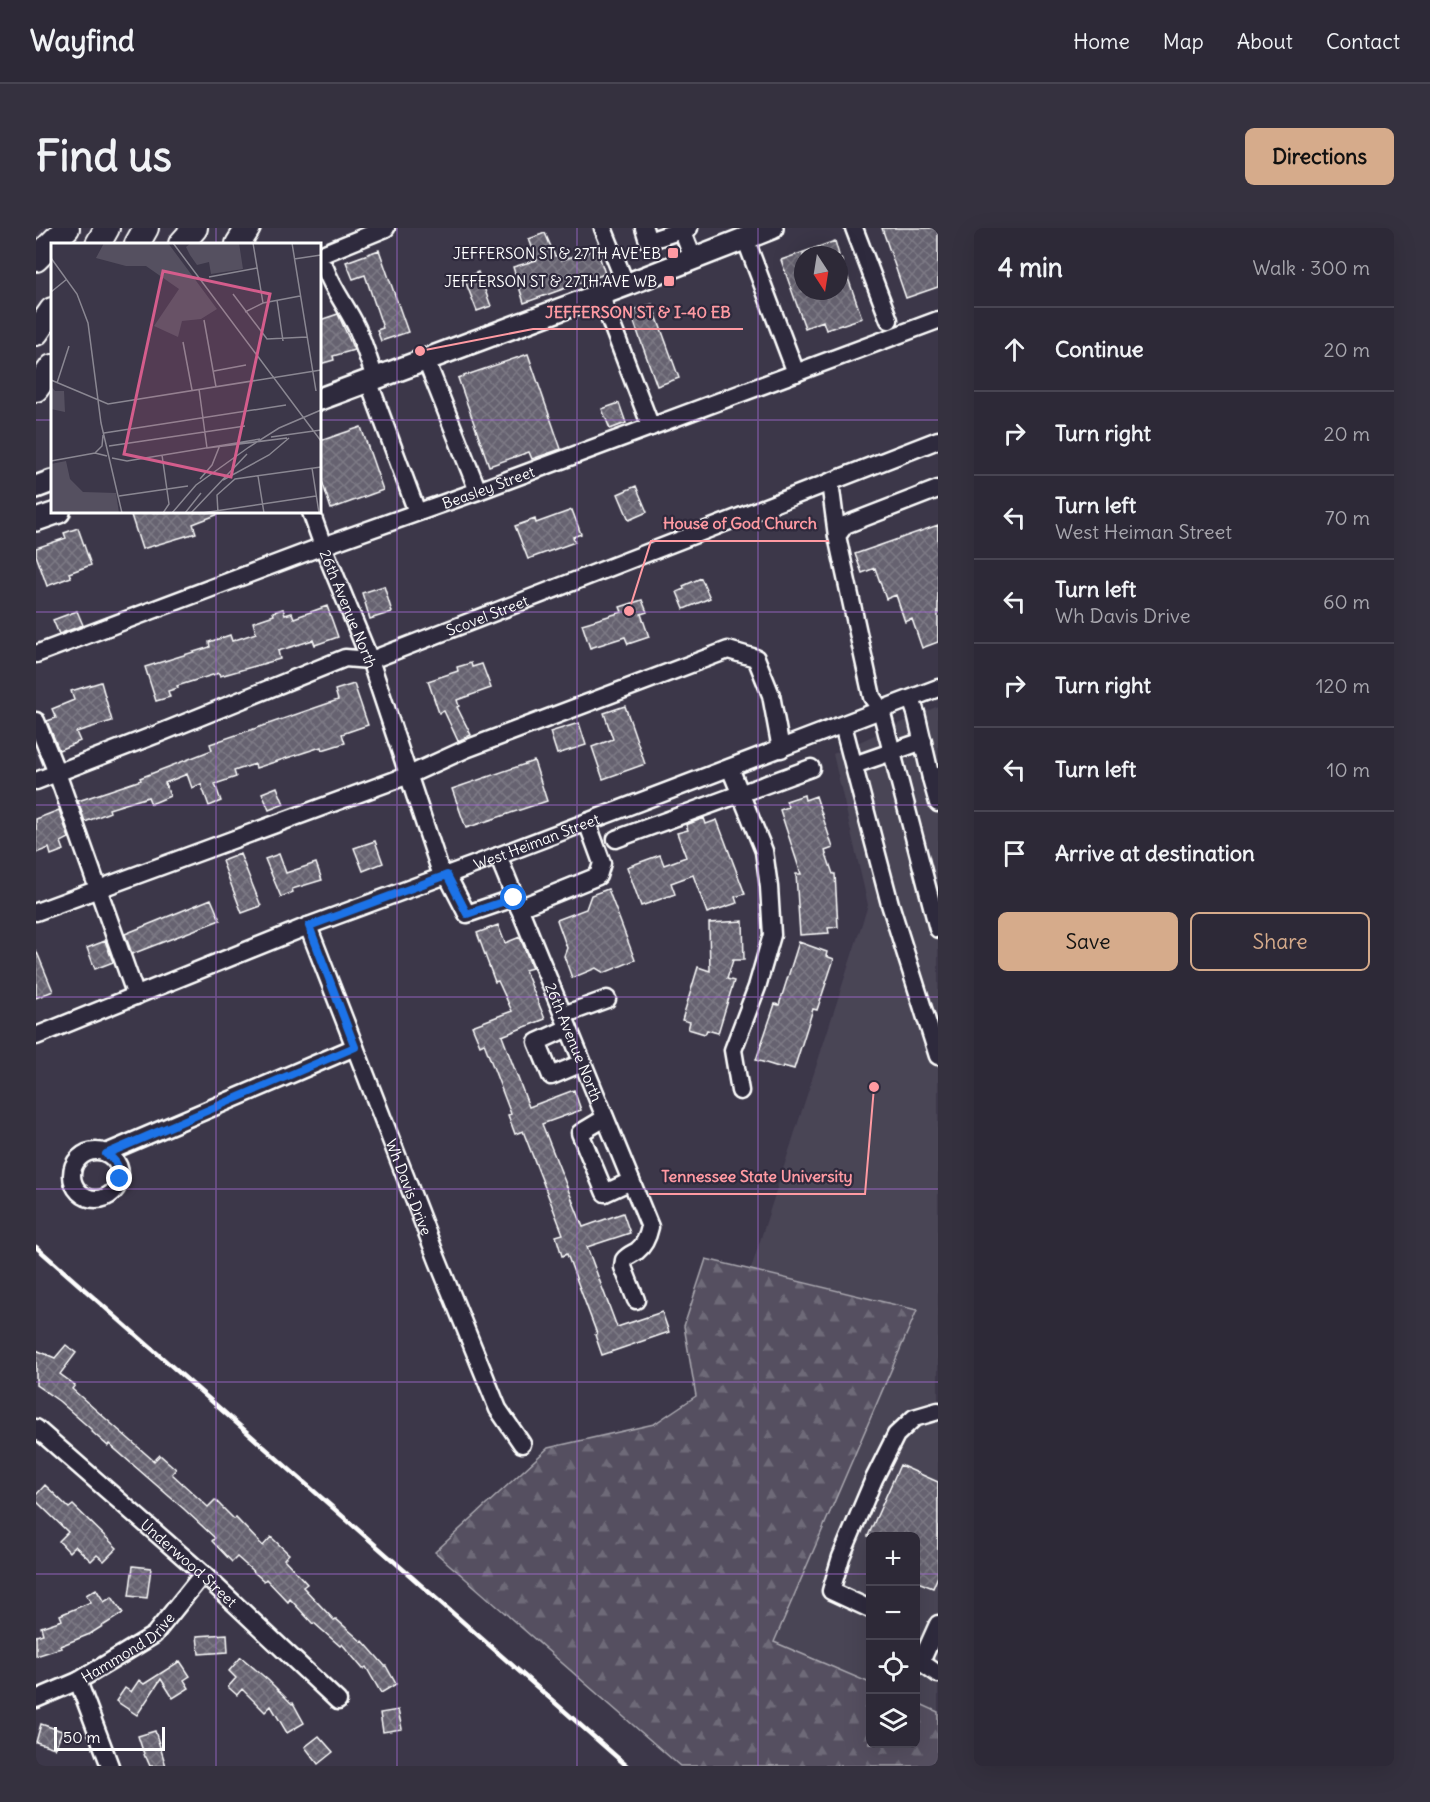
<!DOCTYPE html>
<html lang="en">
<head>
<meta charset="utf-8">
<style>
  :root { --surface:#2d2937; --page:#35313f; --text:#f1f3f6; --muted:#a7a6ad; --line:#484552; --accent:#d6ab8b }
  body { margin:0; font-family:Delius,sans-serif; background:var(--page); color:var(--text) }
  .controls { position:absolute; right:18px; bottom:18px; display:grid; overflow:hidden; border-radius:9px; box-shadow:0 6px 24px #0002 }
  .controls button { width:54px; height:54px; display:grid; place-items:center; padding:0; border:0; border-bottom:2px solid var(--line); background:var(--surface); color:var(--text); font:30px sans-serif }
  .compass { position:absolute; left:758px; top:18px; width:54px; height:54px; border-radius:50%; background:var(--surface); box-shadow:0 6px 24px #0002; rotate:168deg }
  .scale { position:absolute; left:18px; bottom:15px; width:111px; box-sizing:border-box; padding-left:6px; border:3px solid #fff; border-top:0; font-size:16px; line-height:21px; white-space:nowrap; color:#fff; -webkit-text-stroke:4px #2f2a3d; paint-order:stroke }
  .stop { position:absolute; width:18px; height:18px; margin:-14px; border:4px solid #1a73e8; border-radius:50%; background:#fff }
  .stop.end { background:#1a73e8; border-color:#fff; box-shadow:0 2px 6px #0008 }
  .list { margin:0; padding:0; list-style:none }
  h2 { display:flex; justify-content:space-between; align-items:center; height:78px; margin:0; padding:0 24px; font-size:26px }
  h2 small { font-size:20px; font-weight:400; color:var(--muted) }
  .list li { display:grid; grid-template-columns:39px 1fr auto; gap:18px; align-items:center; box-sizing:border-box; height:84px; padding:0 24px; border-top:2px solid var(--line) }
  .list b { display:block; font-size:22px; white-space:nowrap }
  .list p { margin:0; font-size:20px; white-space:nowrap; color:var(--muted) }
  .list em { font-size:20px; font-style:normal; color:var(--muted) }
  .actions { display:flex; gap:12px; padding:18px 24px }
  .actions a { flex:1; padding:14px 0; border:2px solid var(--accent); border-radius:9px; text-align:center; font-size:21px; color:var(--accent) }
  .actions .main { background:var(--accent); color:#111 }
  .icon { flex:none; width:33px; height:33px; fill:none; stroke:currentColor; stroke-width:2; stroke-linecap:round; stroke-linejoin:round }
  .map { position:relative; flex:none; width:902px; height:1538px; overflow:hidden; border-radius:9px }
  header { display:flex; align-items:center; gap:36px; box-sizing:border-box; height:84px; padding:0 30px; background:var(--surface); border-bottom:2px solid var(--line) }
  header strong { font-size:28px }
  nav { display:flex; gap:33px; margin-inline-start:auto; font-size:21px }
  .intro { display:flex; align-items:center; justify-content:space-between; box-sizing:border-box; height:144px; padding:0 36px }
  h1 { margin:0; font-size:42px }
  .button { padding:15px 27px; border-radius:9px; background:var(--accent); color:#111; font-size:21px; font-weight:700 }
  main { display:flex; gap:36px; padding:0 36px }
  aside { flex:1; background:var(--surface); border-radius:9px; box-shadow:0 6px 24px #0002 }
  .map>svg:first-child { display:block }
  .built { fill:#494455 }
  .forest { fill:url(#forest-firs); stroke:#aaa8b0; stroke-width:1.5 }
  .building { fill:url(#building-cross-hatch); stroke:#fff; stroke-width:1.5 }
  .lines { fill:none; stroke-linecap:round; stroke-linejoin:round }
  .minor-casing { stroke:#fff; stroke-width:21 }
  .major-casing { stroke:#fff; stroke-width:26 }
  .highway-casing { stroke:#fff; stroke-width:28 }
  .minor { stroke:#2f2a3d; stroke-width:16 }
  .major { stroke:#2f2a3d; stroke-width:21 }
  .highway { stroke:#2f2a3d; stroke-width:24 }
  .rail { stroke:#fff; stroke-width:4.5 }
  .route { stroke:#1a73e8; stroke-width:8 }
  .grid { fill:none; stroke:#a36bd2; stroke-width:1.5; stroke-opacity:0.55 }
  .poi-dot { fill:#ff9aa2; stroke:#2f2a3d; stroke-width:2 }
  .labels { text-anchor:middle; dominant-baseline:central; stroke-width:4.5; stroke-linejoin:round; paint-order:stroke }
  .poi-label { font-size:15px; fill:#fff; stroke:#2f2a3d; text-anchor:end }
  .street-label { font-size:15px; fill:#fff; stroke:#2f2a3d }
  .inset-road { fill:none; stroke:#8a8792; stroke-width:1.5 }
  .view { fill:#d45d8c; fill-opacity:0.15; stroke:#d45d8c; stroke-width:3 }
  .inset-edge { fill:none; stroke:#fff; stroke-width:3 }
  .leader { fill:none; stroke:#ff9aa2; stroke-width:2 }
  .callout-dot { fill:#ff9aa2; stroke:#2f2a3d; stroke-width:2 }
  .callout-label { font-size:16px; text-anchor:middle; font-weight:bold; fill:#ff9aa2; stroke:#2f2a3d; stroke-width:4.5; stroke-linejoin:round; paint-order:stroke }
</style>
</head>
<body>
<header>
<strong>Wayfind</strong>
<nav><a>Home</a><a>Map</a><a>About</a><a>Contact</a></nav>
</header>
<div class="intro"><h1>Find us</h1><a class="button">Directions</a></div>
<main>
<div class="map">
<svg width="902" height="1538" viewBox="0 0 902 1538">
  <defs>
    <pattern id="forest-firs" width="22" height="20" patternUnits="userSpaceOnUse" patternTransform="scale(1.5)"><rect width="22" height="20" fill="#555060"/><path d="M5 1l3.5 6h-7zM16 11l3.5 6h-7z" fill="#6e6a78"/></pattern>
    <pattern id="building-cross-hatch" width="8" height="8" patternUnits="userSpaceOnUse" patternTransform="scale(1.5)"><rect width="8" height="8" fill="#666270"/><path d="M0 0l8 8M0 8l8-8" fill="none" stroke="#7d7a85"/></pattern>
  </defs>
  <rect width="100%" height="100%" fill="#3c3749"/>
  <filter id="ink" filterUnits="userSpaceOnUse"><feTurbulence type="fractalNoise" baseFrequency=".0167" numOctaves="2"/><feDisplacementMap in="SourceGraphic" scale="12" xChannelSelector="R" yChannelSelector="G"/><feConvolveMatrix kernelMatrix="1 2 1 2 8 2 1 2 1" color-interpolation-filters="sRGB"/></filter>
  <g filter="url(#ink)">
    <!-- built -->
    <path class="built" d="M902,478v1006l-22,-10v-166h-46v147l-96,-41 143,-332 -166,-41 117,-364 -35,-151z"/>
    <!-- forest -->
    <path class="forest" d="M670,1031l211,51 -143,332 96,41v61h46v-42l22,10v54h-258l-245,-214 113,-104 106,-24 42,-28 -12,-70z"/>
    <!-- building -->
    <path class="building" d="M846,0h56v59l-32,11z
      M509,5l10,23 4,-1 2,5 36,-11 8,25 -81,29 -11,-36 24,-7 -8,-21z
      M799,13l4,14h-36v36h36v-32l2,-1 21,60 -36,12 -3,-9 -18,7 -24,-68z
      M343,22l29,82 -27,9 -4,-11 6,-2 -18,-53 -12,4 -7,-17z
      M442,44l13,34 -14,5 -13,-33z
      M616,76l27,74 -22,8 -27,-75z
      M302,86l16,36 -21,6 1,4 -14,4v-44z
      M492,126l33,95 -29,10 -3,-7 -40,14 -31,-88z
      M583,175l7,20 -16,6 -8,-20z
      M325,199l22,63 -52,19 -11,-34v-34z
      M600,258l11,26 -18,8 -11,-26z
      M536,282l9,24 -8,3 2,5 -47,17 -13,-33 20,-7 1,4z
      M94,284h94l-31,12 3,9 -54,16z
      M902,297v117l-16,6 -10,-29 -7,3 -9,-27 -10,4 -11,-31 -13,5 -7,-19z
      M42,300l13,37 -22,8 2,4 -24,9 -11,-31v-7l30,-10 -2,-5z
      M665,350l9,20 -26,11 -7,-17 7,-3 -1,-3z
      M348,358l8,26 -22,7 -8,-26z
      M606,372l5,12 -6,2 8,23 -21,7 -3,-7 -35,11 -8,-24 40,-12 -2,-5z
      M291,378l11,31 -23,8 -2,-5 -35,11 2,8 -60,17 -1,-3 -42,13 1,2 -10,3 2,6 -14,4 -11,-34 65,-20 -1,-5 21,-7 2,6 24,-8 -3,-11 21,-7 -1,-3 10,-3 2,6 7,-2 2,5z
      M41,383l6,14 -24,9 -6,-14z
      M435,435l1,4 10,-3 9,24 -34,12 2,6 -2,1 14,28 -13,6 -14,-30 -5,2 -11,-32 30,-10 -1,-4z
      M65,454l11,39 -36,11 4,9 -21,9 -12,-29 9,-3 -4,-9 22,-9 -3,-9z
      M318,456l14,41 -26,9 3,9 -23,7 -1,-3 -65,21 -1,-4 -21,7 2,6 -21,7 6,17 -12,5 -8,-22 -9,4 -5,-14 -22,9 5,13 -19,8 -3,-7 -39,12 1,3 -25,10 -7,-21 63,-21 -1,-2 72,-28 -2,-6 128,-44 -3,-10z
      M589,478l20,58 -42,15 -11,-32 21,-8 -9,-26z
      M543,495l7,22 -29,9 -7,-22z
      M498,533l13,40 -81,27 -14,-39z
      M241,559l7,17 -15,6 -7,-17z
      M768,567l1,5 11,-4 17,52 -8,3 8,23h2l3,53 -10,1 1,5 -29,2 -4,-61h5l-21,-64 8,-3 -2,-6z
      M23,582l10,28 -8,4 3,8 -13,5 -2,-7 -13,5v-34z
      M668,590l2,6 11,-4 28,74 -10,3 2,6 -30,10 -14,-38 -22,8 4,11 -34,12 -14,-39 33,-12 4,10 22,-8 -9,-24 11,-3 -2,-5z
      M339,613l8,22 -20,8 -9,-23z
      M204,626l21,52 -19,7 -20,-52z
      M243,626l7,19 30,-10 6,17 -30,9 1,3 -12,5 -16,-38z
      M572,661l27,71 -31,13 -8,-5 -24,10 -8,-22 3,-8 -10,-28 29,-11 5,-14z
      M175,671l9,21 -88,34 -7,-20z
      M707,693l1,39h-11l-6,19 7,2 -16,52 -11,-3 -2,4 -17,-5 2,-7 -8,-2 16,-53 12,4 -1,-48z
      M462,697l7,18 15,-6 12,31 -7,2 20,49 -43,17 27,71 45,-17 7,20 -39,14 41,103 40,-14 7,20 -43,14 30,80 45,-15 7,20 -67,23 -7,-20 2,-1 -30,-80 -5,2 -6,-20 7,-2 -40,-103 -8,3 -7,-19 3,-1 -27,-71 -4,2 -8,-19 40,-15 -14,-30 -3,1 -18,-49z
      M69,713l8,21 -18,7 -8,-21z
      M763,714l28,10 -1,4 8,3 -17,51 -4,-1 -19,60 -11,-3 -1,2 -26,-8 19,-56 4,1z
      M0,722l17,41 -17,7z
      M30,1117l10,8 -16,21 15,11 -3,4 82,72 6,-6 16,14 -4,5 36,33 7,-7 19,19 2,-1 27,28 8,-9 18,17 -5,5 23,25 -4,3 31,33 2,-1 26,23 1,-1 22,25h1l10,18 -15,9 -15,-26 -3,2 -21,-25 -2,2 -26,-23 -1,1 -23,-25 -2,3 -22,-23 -2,2 -27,-24 -5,5 -20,-21 3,-3 -30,-28 -76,-66 -1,2 -17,-15 1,-1 -33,-29 -23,-16v-35l19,8z
      M864,1237l38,17v94l-5,12 -18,-7v-45h-47z
      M9,1257l24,23 4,-3 44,43 -13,13 -7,-6 -6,6 -16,-15 -6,6 -10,-11 9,-9 -32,-31v-6z
      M97,1338l18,2 -4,30 -18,-2z
      M60,1361l8,13 8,-5 11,16 -33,21 -30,12 1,2 -25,8v-20l7,-2 -2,-7 21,-7 -2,-5 31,-13 -5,-7z
      M191,1406l1,18 -29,2 -2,-18z
      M205,1429l27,23 24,24 1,-1 11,20 -17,10 -16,-27 -6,6 -23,-23 -5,6 -9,-8 8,-9 -7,-7z
      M144,1433l10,15 -6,4 5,8 -16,10 -12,-19 -24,36 -21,-14 9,-13 6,4 8,-12 5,4z
      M362,1482l4,19 -19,3 -3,-19z
      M5,1496l21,7 -7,17 -19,-6z
      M119,1503l11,35h-16l-4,-9h-1l-7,-21z
      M283,1508l14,16 -15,12 -13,-17z"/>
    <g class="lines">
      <defs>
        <g id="minor">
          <path d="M567,0l23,57"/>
          <path d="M608,0l4,13 34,-11"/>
          <path d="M653,0l-7,2 11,28"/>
          <path d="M818,0l35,92"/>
          <path d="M709,10l51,135"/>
          <path d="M284,27l66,-27"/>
          <path d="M289,40c8,22 22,39 32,60 7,16 12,33 18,50"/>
          <path d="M564,66l51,133"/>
          <path d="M390,132l52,131"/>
          <path d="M332,152l49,132"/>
          <path d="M794,254l7,54"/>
          <path d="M902,261l-93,36 -8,11 35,161 9,13 57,219"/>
          <path id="s1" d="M275,284l12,34 47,114 72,216"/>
          <path id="s2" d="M0,426l287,-108 155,-55 460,-171"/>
          <path d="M875,471l5,14 15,65 7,-2"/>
          <path d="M0,493l21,52 79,223"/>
          <path d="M807,497l47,179 48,152"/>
          <path d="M818,537l69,-24"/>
          <path d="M694,540l34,83 5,36 3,48 -15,52 -24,63 7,41"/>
          <path d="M895,550l7,25"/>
          <path id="s3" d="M0,553l124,-48 185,-75 25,2 9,-3 559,-217"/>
          <path d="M580,611l195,-71"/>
          <path id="s4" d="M462,628l152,371c-2,9 -5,18 -13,24 -5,3 -9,4 -13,9l-1,7 13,33"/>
          <path d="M411,647l20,39 47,-16"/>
          <path d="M483,680l79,-32 4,-13 -15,-41"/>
          <path d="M0,684l373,-137 57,-26 262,-99 28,8 15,37 10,54"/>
          <path id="s5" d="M272,698l130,335 60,148 24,35"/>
          <path d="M527,787l44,-16"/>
          <path d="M532,800l-31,14 14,34 31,-13"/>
          <path id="s6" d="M0,808l272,-110 190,-70 440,-168"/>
          <path d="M569,890l-25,15 25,60 26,-12"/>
          <circle cx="60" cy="947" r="24"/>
          <path d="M70,925l249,-106"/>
          <path id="s7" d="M0,1200l167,146 135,127"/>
          <path d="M834,1381l-39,-18 10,-34 33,-78 22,-44 18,-17 24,-7"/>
          <path d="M902,1396l-17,38 17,12"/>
          <path d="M42,1453l32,85"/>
          <path id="s8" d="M0,1471l42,-18 76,-46 49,-61"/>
        </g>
        <path id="major" d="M284,171l306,-114 146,-57
          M0,259l16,-6
          M0,292l23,-8"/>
        <path id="highway" d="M62,16l9,-16
          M101,16l9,-16
          M145,16l14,-16
          M202,16l10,-16
          M0,31l31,-31
          M0,105l16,-23
          M0,161l16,-22"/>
      </defs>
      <!-- minor casing -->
      <use href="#minor" class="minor-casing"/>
      <!-- major casing -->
      <use href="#major" class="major-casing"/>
      <!-- highway casing -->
      <use href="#highway" class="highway-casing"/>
      <!-- minor -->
      <use href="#minor" class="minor"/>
      <!-- major -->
      <use href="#major" class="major"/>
      <!-- highway -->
      <use href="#highway" class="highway"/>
      <!-- rail -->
      <path class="rail" d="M0,1019l591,519"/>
    </g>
  </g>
  <g class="lines" filter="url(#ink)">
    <!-- route -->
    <path class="route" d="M84,951c0,-12 -4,-19 -14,-25l249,-107 -46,-121 138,-51 20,39 47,-16"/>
  </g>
  <!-- grid -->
  <path class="grid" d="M180,0v16M361,0v1538M541,0v1538M722,0v1538M0,192h16M284,192h618M180,284v1254M0,384h902M0,577h902M0,769h902M0,961h902M0,1154h902M0,1346h834M880,1346h22"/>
  <!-- markers -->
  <g class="poi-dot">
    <rect x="631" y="19" width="12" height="12" rx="3"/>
    <rect x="627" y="47" width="12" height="12" rx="3"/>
  </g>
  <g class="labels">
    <!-- poi labels -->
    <g class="poi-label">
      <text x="625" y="25">JEFFERSON ST &amp; 27TH AVE EB</text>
      <text x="621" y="53">JEFFERSON ST &amp; 27TH AVE WB</text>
    </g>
    <!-- street labels -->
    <g class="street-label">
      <text stroke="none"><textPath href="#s2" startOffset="482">Beasley Street</textPath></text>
      <text stroke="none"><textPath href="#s1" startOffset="104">26th Avenue North</textPath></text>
      <text stroke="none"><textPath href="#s3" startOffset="483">Scovel Street</textPath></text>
      <text stroke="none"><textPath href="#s6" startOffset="537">West Heiman Street</textPath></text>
      <text stroke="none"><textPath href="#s4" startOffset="201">26th Avenue North</textPath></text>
      <text stroke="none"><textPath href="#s5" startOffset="280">Wh Davis Drive</textPath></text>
      <text stroke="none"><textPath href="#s7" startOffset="204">Underwood Street</textPath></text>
      <text stroke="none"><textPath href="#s8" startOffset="106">Hammond Drive</textPath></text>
    </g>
  </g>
  <!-- overview -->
  <g transform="translate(15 15)">
    <rect width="270" height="270" fill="#3c3749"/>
    <path d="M53,0h64l49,66 -16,10 -19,2 -4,16 -24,-11 25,-37 -33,-23h-20l-30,-8z" fill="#555060"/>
    <path d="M140,0h48l4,26 -32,5 -2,-12 -12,3 -7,-10 -4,-8zM15,218l4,18 13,13 33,1 3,20h-68v-49z" fill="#555060"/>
    <path d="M0,143l4,5h9l1,21 -14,-3z" fill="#555060"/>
    <path class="inset-road" d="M122,0l148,198M202,0l10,60M241,0l24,148M0,15l26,36 11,29 13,100 21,90M243,16l27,-4M158,34l48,-9M0,49l16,-13M182,51l34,45 40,-2M226,57l6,41M194,69l18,-9 37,-7M153,77l12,67M132,99l9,48M163,128l32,-6M0,137l57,24 213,-34M6,140l12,-37M148,146l8,59M53,190l182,-28M220,194l50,-7M58,203l136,-20M156,205l80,-10M44,210l7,-7 1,-11M111,212l7,49 -6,9M61,215l15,3 133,-22M0,218l44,-8 12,3M261,225l7,45M207,233l6,37M149,236l12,-14 8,-20M172,237l46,-25 20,-17M68,253l69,-10M121,270l24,-28 53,-38 30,-19 42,-18M134,270l16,-20M140,270l56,-59M151,270l114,-17M167,270l-1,-18 18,-16 86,-12"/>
    <path class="view" d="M112,28l107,23 -39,183 -107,-23z"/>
    <rect width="270" height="270" class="inset-edge"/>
  </g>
  <!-- callouts -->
  <path class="leader" d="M384 123L497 101H707M593 383L615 313H793M838 859L829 966H613"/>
  <g class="callout-dot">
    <circle cx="384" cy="123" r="6"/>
    <circle cx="593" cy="383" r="6"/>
    <circle cx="838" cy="859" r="6"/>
  </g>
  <g class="callout-label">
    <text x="602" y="90">JEFFERSON ST &amp; I-40 EB</text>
    <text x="704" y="301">House of God Church</text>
    <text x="721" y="954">Tennessee State University</text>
  </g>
</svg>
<div class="controls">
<button>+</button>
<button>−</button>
<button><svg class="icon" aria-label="locate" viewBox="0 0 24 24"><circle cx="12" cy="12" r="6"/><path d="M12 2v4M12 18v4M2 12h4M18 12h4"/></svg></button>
<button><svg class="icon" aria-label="layers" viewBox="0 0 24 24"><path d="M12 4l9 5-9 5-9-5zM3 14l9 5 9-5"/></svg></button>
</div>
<svg class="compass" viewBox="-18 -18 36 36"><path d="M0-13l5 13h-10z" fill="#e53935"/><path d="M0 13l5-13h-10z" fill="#a7a6ad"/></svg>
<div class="scale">50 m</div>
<div class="stop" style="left:478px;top:670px"></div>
<div class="stop end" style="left:84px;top:951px"></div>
</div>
<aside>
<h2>4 min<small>Walk · 300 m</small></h2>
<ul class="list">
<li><svg class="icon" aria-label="ahead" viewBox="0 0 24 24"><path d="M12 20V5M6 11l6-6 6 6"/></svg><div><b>Continue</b></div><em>20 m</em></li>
<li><svg class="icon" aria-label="right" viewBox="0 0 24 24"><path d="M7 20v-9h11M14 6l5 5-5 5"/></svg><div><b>Turn right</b></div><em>20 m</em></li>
<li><svg class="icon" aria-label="left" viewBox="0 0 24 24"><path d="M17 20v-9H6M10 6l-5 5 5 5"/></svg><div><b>Turn left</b><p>West Heiman Street</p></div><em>70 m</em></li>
<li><svg class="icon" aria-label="left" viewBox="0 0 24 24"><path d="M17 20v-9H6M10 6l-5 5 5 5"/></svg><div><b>Turn left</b><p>Wh Davis Drive</p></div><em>60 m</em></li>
<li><svg class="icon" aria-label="right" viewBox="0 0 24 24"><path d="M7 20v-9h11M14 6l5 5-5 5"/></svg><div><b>Turn right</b></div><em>120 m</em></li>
<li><svg class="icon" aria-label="left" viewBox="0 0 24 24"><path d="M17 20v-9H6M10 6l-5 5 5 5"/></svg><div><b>Turn left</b></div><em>10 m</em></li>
<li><svg class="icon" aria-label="arrive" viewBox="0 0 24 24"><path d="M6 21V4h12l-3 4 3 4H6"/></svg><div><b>Arrive at destination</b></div></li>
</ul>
<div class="actions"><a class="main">Save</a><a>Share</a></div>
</aside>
</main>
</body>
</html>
